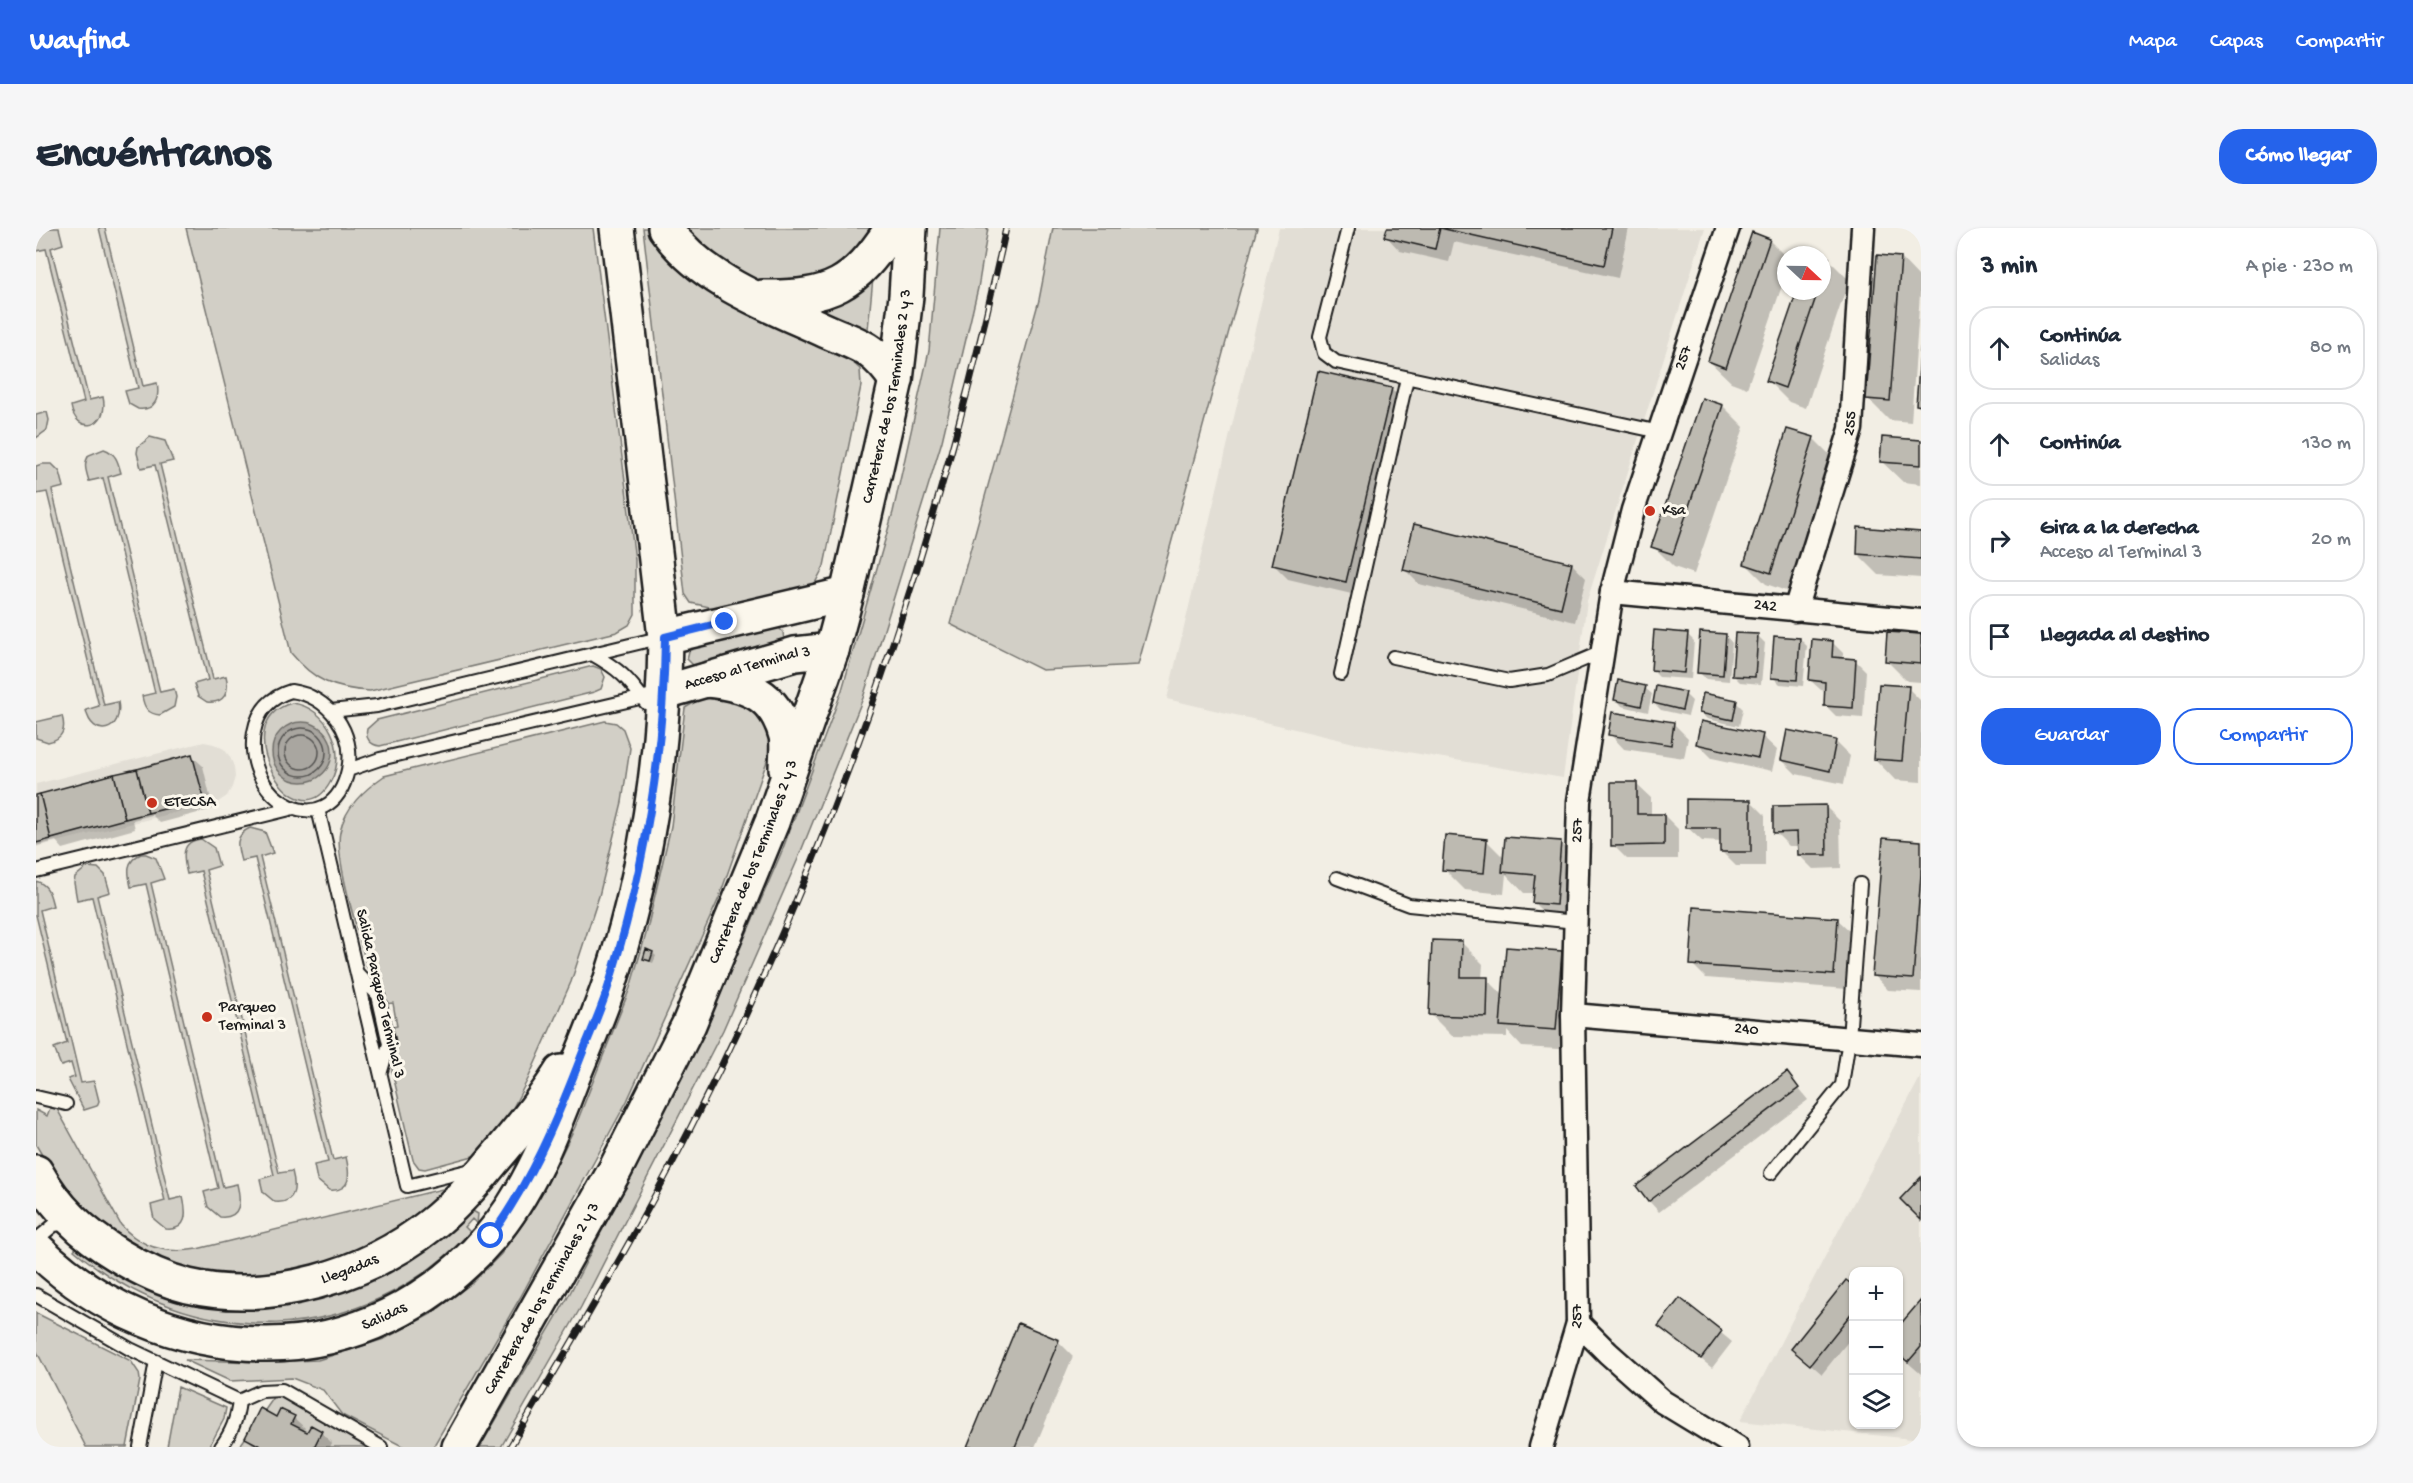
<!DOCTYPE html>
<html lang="es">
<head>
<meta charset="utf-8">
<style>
  :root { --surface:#fff; --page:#f6f6f7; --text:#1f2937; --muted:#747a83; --line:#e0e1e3; --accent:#2563eb }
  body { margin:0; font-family:"Gochi Hand",sans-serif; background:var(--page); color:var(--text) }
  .controls { position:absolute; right:18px; bottom:18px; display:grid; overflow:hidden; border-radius:12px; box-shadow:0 2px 4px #0004 }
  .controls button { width:54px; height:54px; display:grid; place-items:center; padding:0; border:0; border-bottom:2px solid var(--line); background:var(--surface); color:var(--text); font:30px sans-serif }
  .compass { position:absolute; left:1741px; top:18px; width:54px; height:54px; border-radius:50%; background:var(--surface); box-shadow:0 2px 4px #0004; rotate:112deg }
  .stop { position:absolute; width:18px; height:18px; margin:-14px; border:4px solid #2563eb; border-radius:50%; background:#fff }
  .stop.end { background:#2563eb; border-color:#fff; box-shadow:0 2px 6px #0008 }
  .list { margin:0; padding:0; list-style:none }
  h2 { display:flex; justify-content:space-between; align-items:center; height:78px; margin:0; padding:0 24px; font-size:26px }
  h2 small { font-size:20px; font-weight:400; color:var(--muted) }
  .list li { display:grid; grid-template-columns:39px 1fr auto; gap:18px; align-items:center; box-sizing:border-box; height:84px; margin:0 12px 12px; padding:0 12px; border:2px solid var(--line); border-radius:24px }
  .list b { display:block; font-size:22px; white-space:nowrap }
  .list p { margin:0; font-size:20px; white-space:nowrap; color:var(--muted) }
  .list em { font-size:20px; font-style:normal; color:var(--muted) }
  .actions { display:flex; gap:12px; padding:18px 24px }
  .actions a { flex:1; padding:14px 0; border:2px solid var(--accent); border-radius:24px; text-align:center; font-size:21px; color:var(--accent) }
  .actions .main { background:var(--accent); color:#fff }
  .icon { flex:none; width:33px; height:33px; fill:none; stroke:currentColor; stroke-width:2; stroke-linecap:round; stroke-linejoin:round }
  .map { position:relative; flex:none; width:1885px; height:1219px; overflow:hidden; border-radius:24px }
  header { display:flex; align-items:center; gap:36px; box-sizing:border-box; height:84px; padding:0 30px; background:var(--accent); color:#fff }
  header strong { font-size:28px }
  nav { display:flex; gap:33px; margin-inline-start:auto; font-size:21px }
  .intro { display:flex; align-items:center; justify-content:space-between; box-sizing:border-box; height:144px; padding:0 36px }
  h1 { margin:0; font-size:42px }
  .button { padding:15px 27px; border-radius:24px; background:var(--accent); color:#fff; font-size:21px; font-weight:700 }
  main { display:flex; gap:36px; padding:0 36px }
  aside { flex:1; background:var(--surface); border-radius:24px; box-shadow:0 2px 4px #0004 }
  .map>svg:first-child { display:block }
  .built { fill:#e2ded5; fill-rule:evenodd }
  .green { fill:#d2cfc6; stroke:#777671; stroke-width:1.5 }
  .water { fill:#a9a6a0; stroke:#716f6b; stroke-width:1.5 }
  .shadow { fill:#0003 }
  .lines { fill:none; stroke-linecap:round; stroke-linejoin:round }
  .shore { stroke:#545351; stroke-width:1.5 }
  .building { fill:#bdbab1; stroke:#1c1c1c; stroke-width:1.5 }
  .lane-casing { stroke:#1c1c1c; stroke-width:16 }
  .street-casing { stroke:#1c1c1c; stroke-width:27 }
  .secondary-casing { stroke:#1c1c1c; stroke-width:38 }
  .primary-casing { stroke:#1c1c1c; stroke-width:38 }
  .highway-casing { stroke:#1c1c1c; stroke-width:38 }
  .lane { stroke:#fbf7ec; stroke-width:12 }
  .street { stroke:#fbf7ec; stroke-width:22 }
  .secondary { stroke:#fbf7ec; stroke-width:33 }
  .primary { stroke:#fbf7ec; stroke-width:33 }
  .highway { stroke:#fbf7ec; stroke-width:33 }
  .rail-casing { stroke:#1c1c1c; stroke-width:7 }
  .rail { stroke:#fbf7ec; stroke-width:4.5; stroke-dasharray:14; stroke-linecap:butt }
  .route { stroke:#2563eb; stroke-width:8 }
  .poi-dot { fill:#c8321e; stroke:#fbf7ec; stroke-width:2 }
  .labels { text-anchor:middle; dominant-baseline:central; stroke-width:6; stroke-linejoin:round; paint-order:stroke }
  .street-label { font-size:16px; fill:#1c1c1c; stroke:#fbf7ec }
  .poi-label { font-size:16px; fill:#1c1c1c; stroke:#fbf7ec; text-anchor:start }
</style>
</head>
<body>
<header>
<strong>Wayfind</strong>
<nav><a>Mapa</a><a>Capas</a><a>Compartir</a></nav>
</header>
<div class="intro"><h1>Encuéntranos</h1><a class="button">Cómo llegar</a></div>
<main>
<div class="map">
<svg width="1885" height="1219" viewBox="0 0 1885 1219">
  <rect width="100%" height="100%" fill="#f2eee4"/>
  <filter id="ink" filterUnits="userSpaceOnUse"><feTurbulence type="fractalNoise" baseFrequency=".0167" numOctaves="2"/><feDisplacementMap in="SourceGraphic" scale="12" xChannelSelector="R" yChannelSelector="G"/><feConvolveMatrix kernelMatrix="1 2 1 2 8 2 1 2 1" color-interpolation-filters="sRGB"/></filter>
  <g filter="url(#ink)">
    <!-- built -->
    <path class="built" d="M1243,0h426l-118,373 -24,177 -209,-35 -187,-44z
      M168,514l10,2 10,5 6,8 4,10 1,10 -3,10 -5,9 -9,6 -182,45v-63z
      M1885,848v364l-181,-19 91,-176zM1818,1044h44v152h-44z"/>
    <!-- green -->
    <path class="green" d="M3,0h20l4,16 -12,4 38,152 14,-3c7,31 -27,39 -32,9l13,-4 -38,-153 -10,2v-17z
      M63,0h6l38,158 14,-3c3,15 -2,28 -19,26l-9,-5 -4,-13 13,-3z
      M150,0h407l42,332v54l-6,11 -12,7 -247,59c-36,-2 -56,-10 -79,-38z
      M607,0h6l11,15 74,60 86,44 27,10 13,12 1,17 -37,180 -10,19 -100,23 -23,-5 -6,-9z
      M647,0h186l-5,15 -28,29 -66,15 -45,-19z
      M904,0h48l-10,60 -36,153 -79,257 -66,163 -74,169 -142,277 -80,140h-21l87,-148 141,-276 74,-172 60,-161 51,-178 36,-161z
      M1017,0h204l-119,437 -96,5 -92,-46 89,-324z
      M837,50l-5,51 -8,6 -49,-22 23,-10z
      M11,184l2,8 -2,10 -11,8v-23z
      M114,209l15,4 8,20 -13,3 53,215 13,-3c4,15 -1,28 -19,26l-9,-6 -4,-12 14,-4 -53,-215 -14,3 -4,-15 1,-6z
      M68,221c12,4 14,13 17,24l-13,4 52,215 14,-3 2,8 -2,10 -14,8c-12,-1 -16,-7 -18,-19l13,-3 -52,-215 -14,3c-3,-10 -6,-17 0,-26z
      M6,236h10l8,8 4,15 -12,3 52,215 14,-3c6,30 -26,38 -32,8l13,-4 -52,-214 -11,2v-28z
      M741,398l6,6 1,9 -88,27 -9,-9 3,-12z
      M557,438l8,3 4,8 -4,12 -7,3 -214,54c-10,-1 -15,-8 -13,-17l10,-9z
      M688,465l32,6 17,45 -54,154 -92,203 -107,197 -87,149h-29l-62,-32 -19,-25 -31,-12 -62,3 -45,-21 83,2 50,-2 66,-21 47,-25 41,-31 29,-29 23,-32 25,-42 26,-53 55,-139 16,-54 25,-108 14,-118 15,-9z
      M256,475c35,4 56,47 39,78 -34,65 -108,-60 -39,-78z
      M26,488c4,13 1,23 -14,26l-12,-4v-16z
      M569,493l11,2 7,6 7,19 -8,54 -23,94 -28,86 -43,97 -32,61 -12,13 -59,16 -6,-1 -6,-8 -21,-89 2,-20 -5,-23 8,-2 -4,-23 -9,1 -6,-22 -11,-15c-7,-29 -33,-109 -27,-135 5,-25 24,-42 44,-56z
      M214,600l15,4 8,21 -13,4 73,303 13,-3c4,17 6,35 -17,33l-12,-10 -3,-15 14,-3 -73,-304 -14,3c-4,-14 -7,-26 9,-33z
      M165,611l13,9 5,18 -13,4 73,303 13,-2c4,15 5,33 -17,31l-12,-10 -3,-13 14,-4 -73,-304 -14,3c-4,-16 -7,-33 14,-35z
      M105,626h5l10,4 8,21 -13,4 72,304 14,-3c4,16 5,35 -17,33l-12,-10 -4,-15 14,-4 -72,-304 -15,3c-3,-14 -6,-26 10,-33z
      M51,639l11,1 7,7 5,17 -13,4 73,304 13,-3c4,16 5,34 -17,32l-12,-10 -3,-14 14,-4 -73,-304 -15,3 -3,-17 1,-6z
      M0,653c13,4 14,14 17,25l-13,4 41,173 13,-2 5,20 -2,5 -13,4 -16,-31 7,-2 -4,-14 -10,3 -7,-18 13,-5 -31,-128z
      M14,880l7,1 64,116c20,23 47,29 76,24l249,-61 1,2 -40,36 -70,35 -69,16 -72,-4 -57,-20 -64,-49 -24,-34 -15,-25v-35l11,6z
      M433,981l9,5 -1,10 -5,-5 -7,8 5,5c-108,117 -276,120 -396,18l3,-4 185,57z
      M0,1085l95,48 8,12 1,7 -13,67h-41l-50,-97z
      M142,1159l48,21 -2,11 -15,28h-42z
      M241,1165l92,54h-130z"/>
    <!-- water -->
    <path class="water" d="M236 524a30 30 0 1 1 60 0a30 30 0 1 1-60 0Z"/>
    <!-- shadow -->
    <path class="shadow" d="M1352,0h241l-11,50 -164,-36 -5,20 -49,-11 -14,-15z
      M1733,12l17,17v17l-39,114 -16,-6 -22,-21z
      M1786,29l6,2 21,21 -43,128 -17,-6 -21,-21 30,-90h24z
      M1865,30l20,21 -10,143 -22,-2 -21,-21z
      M1355,161l15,15 -46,192 -72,-17 -15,-15z
      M1687,178l21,21 -50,147 -20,-7 -21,-21z
      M1752,203l26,8 21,21 -43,133 -26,-9 -21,-21z
      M1885,213v43l-18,-2 -22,-21z
      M1885,306v44l-42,-3 -21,-21z
      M1536,336l14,14 -11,44 -156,-38 -14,-14z
      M1651,406l7,7 -3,38 -32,-2 -7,-7z
      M1690,408l6,7 -3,38 -23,-2 -7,-7z
      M1722,408l7,7 -4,41 -21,-2 -7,-7z
      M1885,408v46l-14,-1 -21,-21z
      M1764,411l7,7 -4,40 -23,-2 -7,-7z
      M1796,414l11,11v7l13,1 10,10 -3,47 -27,-2 -11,-11 1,-14 -5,-1 -11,-10z
      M1609,460l7,6 -4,18 -26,-6 -6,-7z
      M1872,460l13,13v81l-26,-2 -21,-22z
      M1649,466l7,7 -4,15 -27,-6 -7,-7z
      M1700,474l7,7 -4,17 -32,-7 -7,-7z
      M1637,495l15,15 -4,20 -60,-9 -14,-15z
      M1752,504l48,10 14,14 -6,28 -48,-10 -14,-14z
      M1726,508l15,14 -5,21 -60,-13 -14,-14z
      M156,528l11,10 10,43 -53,14 -8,-8 -19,5 2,9 -72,20 -7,-8 -20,5v-50z
      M1600,556l15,14v17h13l14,14v30h-51l-14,-14z
      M1715,573l14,14v51h-29l-15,-15 1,-9 -20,-1 -15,-14z
      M1790,579l14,14 1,47 -28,1 -14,-14v-9h-10l-14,-14z
      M1450,612l18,18 56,-15 21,21 -5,62 -21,-2 -21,-21 1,-10h-11l-18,-19 -2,20 -39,-4 -21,-21z
      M1885,615v149l-33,-2 -14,-15z
      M1801,691l15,14 -5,56 -141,-11 -14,-14z
      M1426,715l21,21 -1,15h5l16,16 59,-43 21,21 -6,77 -55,-3 -15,-16v6l-55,-1 -21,-21z
      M617,725l3,3 -3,7 -9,-4z
      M1751,846l21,26 -149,112 -10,-11 -11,-14z
      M1818,1060v46l-32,40 -29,-25z
      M1645,1072l51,42 -20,26 -52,-42z
      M1885,1074v72l-23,-20v-25z
      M983,1097l39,16 15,15 -38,91h-66z
      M245,1183l13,7 11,10 -2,4 5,2 3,-7 10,5 11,11 -2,4h-74l-10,-9 31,-19z"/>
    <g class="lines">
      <!-- shore -->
      <path class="shore" d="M242 524a24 24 0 1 1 48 0a24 24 0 1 1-48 0Z
        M249 524a17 17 0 1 1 34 0a17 17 0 1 1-34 0Z"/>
    </g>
    <!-- building -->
    <path class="building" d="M1351,0h53l-5,21 -51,-12z
      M1404,0h172l-8,37z
      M1716,4l18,7 -44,129 -18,-7z
      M1841,27l24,2 -11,144 -24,-2z
      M1786,28l7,2 -7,21z
      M1761,63h21l-33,97 -19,-7z
      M1885,115v63l-5,-1z
      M1282,143l74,17 -46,194 -74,-17z
      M1666,170l21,7 -50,149 -22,-7z
      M1751,201l27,8 -43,136 -27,-9z
      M1846,209l39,3v25l-41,-3z
      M1378,296l158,39 -11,45 -158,-38z
      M1822,299l63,5v27l-64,-5z
      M1618,402l34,3 -4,40 -33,-3z
      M1664,404l26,2 -3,41 -26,-2z
      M1851,404l34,2v30l-36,-3z
      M1699,405l23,1 -3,43 -23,-1z
      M1738,408l26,2 -3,42 -26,-2z
      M1776,411l21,2 -1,16 24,2 -3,49 -29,-2 1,-24 -16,-2z
      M1582,452l28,6 -5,20 -27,-6z
      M1843,456l30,2 -7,75 -29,-2z
      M1620,458l30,6 -4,18 -29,-7z
      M1667,465l34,7 -4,20 -34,-7z
      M1576,484l62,10 -3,23 -63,-10z
      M1665,493l62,13 -5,24 -62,-14z
      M1751,502l49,10 -6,31 -49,-11z
      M156,526l12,45 -56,14 -11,-44z
      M101,541l11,44 -23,6 -11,-45z
      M78,546l11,45 -74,20 -11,-45z
      M1575,554h26v32h27v31l-53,1z
      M4,566l11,45 -15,4v-48z
      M1650,571l65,1v52h-31v-24h-34z
      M1790,577l1,50h-29l-1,-23 -24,1v-27z
      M1409,607l42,4 -3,34 -42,-3z
      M1469,609l56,4 -5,64 -24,-2 3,-28 -33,-3z
      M1847,610l38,3v33l-8,105 -41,-3z
      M1658,679l144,11 -4,57 -144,-10z
      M1396,712l30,1 -1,36h27l-1,40 -58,-2z
      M1470,719l56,4 -6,79 -56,-4z
      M610,721l7,3 -3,9 -7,-2z
      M1751,844l12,16 -151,114 -12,-16z
      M1885,949v43l-21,-21z
      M1810,1052l8,6v24l-44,55 -19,-16z
      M1644,1070l42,33 -21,28 -43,-33z
      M1885,1072v47l-13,15 -10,-8v-27z
      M982,1095l41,17 -44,107h-48z
      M224,1180l16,9 4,-8 15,7 -4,8 16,8 4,-7 11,6 -8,16h-52l-17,-9z"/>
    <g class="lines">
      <defs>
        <path id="lane" d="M1312,0l-28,109 4,16 12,9 324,70
          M556,426c27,15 36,24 54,49
          M1357,429l116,24 39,-6 54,-23
          M1305,446l66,-296
          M255,463c38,5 65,42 57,79 -17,77 -106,32 -94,-38 4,-22 17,-35 37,-41z
          M295,483l46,-5 286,-69
          M312,542l32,-11 281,-66
          M282,581l89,377 60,-15 9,-5
          M0,643l258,-63
          M1301,650l72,27 167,17
          M321,745l21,22 11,49 -8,27
          M0,869l30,7
          M1735,945l71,-88 7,-46 11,-155
          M0,1012l18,-15 14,-2
          M0,1067l94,54 109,52 22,-10 21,-1 99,57
          M104,1219l16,-86
          M185,1219c11,-15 16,-28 18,-46"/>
        <g id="street">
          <path id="s1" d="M1576,364l309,29"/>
          <path id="s2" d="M1759,382l56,-181 12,-201"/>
          <path id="s3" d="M1537,787l348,30"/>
          <path d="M1542,1095l30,30 55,49 74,45"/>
          <path id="s4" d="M1505,1219l37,-124 -5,-308 6,-214 33,-209 21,-82 95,-282"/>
        </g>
        <g id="secondary">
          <path id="s5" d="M629,464l130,-38 37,-4"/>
          <path id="s6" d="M0,944c20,36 46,61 82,83 21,13 46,25 70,31 82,19 179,-10 244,-62 23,-18 42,-40 60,-62 25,-29 49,-58 69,-90"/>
          <path id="s7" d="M0,1020c61,60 142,95 228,96 87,1 170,-41 226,-107 39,-45 61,-103 82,-158 13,-32 27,-64 38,-97 36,-110 54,-229 55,-345l182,-43"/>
        </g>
        <g id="primary">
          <path d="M671,452c39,4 68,13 79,56 2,10 0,23 0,33"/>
          <path id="s8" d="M423,1219l156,-277 74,-146 83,-202 60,-172 15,-56 49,-214 10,-84 4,-68"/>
        </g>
        <path id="highway" d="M581,0l48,409
          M629,0c36,52 102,76 157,101 37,17 50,16 74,51
          M727,69c69,1 91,-11 129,-69"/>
      </defs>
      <!-- lane casing -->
      <use href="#lane" class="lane-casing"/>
      <!-- street casing -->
      <use href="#street" class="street-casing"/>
      <!-- secondary casing -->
      <use href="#secondary" class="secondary-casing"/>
      <!-- primary casing -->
      <use href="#primary" class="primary-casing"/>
      <!-- highway casing -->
      <use href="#highway" class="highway-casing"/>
      <!-- lane -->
      <use href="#lane" class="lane"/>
      <!-- street -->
      <use href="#street" class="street"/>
      <!-- secondary -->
      <use href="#secondary" class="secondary"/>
      <!-- primary -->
      <use href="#primary" class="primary"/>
      <!-- highway -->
      <use href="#highway" class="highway"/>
      <defs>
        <path id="rail" d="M474,1219c62,-105 125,-210 180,-318 145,-284 249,-589 316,-901"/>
      </defs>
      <!-- rail casing -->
      <use href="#rail" class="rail-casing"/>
      <!-- rail -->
      <use href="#rail" class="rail"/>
    </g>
  </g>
  <g class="lines" filter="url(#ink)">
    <!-- route -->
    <path class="route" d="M455,1008c39,-54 64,-112 88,-174 10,-27 23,-53 31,-81 34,-111 54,-228 55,-344l60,-15"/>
  </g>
  <!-- markers -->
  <g class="poi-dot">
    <circle cx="1614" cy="283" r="6"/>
    <circle cx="116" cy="575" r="6"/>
    <circle cx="171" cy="789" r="6"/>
  </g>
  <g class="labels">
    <!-- street labels -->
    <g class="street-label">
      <text stroke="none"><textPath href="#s4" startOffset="1108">257</textPath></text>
      <text stroke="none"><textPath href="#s8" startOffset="1142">Carretera de los Terminales 2 y 3</textPath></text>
      <text stroke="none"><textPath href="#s2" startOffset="195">255</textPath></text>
      <text stroke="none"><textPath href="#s1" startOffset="154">242</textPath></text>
      <text stroke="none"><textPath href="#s5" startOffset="86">Acceso al Terminal 3</textPath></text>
      <text stroke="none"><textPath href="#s4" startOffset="622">257</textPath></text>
      <text stroke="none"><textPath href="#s8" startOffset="656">Carretera de los Terminales 2 y 3</textPath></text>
      <text transform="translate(343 766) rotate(77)">Salida Parqueo Terminal 3</text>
      <text stroke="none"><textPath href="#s3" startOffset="174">240</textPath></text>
      <text stroke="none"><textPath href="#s6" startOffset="360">Llegadas</textPath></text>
      <text stroke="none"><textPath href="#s8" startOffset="170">Carretera de los Terminales 2 y 3</textPath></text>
      <text stroke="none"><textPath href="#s7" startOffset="378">Salidas</textPath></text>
      <text stroke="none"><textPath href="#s4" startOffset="136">257</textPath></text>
    </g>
    <!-- poi labels -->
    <g class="poi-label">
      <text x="1626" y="283">Ksa</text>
      <text x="128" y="575">ETECSA</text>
      <text x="183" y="780">Parqueo<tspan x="183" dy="18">Terminal 3</tspan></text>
    </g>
  </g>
</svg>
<div class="controls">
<button>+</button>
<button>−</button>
<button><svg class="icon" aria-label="layers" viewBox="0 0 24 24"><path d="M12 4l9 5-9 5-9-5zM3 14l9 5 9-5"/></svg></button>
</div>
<svg class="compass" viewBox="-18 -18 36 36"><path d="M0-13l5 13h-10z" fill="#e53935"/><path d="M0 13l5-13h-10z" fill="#747a83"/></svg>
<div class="stop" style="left:455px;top:1008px"></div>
<div class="stop end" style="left:689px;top:394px"></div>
</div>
<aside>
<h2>3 min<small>A pie · 230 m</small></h2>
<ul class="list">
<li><svg class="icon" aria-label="ahead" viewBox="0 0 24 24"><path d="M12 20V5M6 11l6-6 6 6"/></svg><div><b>Continúa</b><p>Salidas</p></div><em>80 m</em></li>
<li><svg class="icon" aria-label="ahead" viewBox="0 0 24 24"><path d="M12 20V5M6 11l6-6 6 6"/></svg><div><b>Continúa</b></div><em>130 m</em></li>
<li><svg class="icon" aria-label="right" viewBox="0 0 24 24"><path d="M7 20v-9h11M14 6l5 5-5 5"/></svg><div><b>Gira a la derecha</b><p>Acceso al Terminal 3</p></div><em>20 m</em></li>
<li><svg class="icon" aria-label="arrive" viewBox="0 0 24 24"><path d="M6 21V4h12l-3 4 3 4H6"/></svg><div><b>Llegada al destino</b></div></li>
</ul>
<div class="actions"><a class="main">Guardar</a><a>Compartir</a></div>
</aside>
</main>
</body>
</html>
